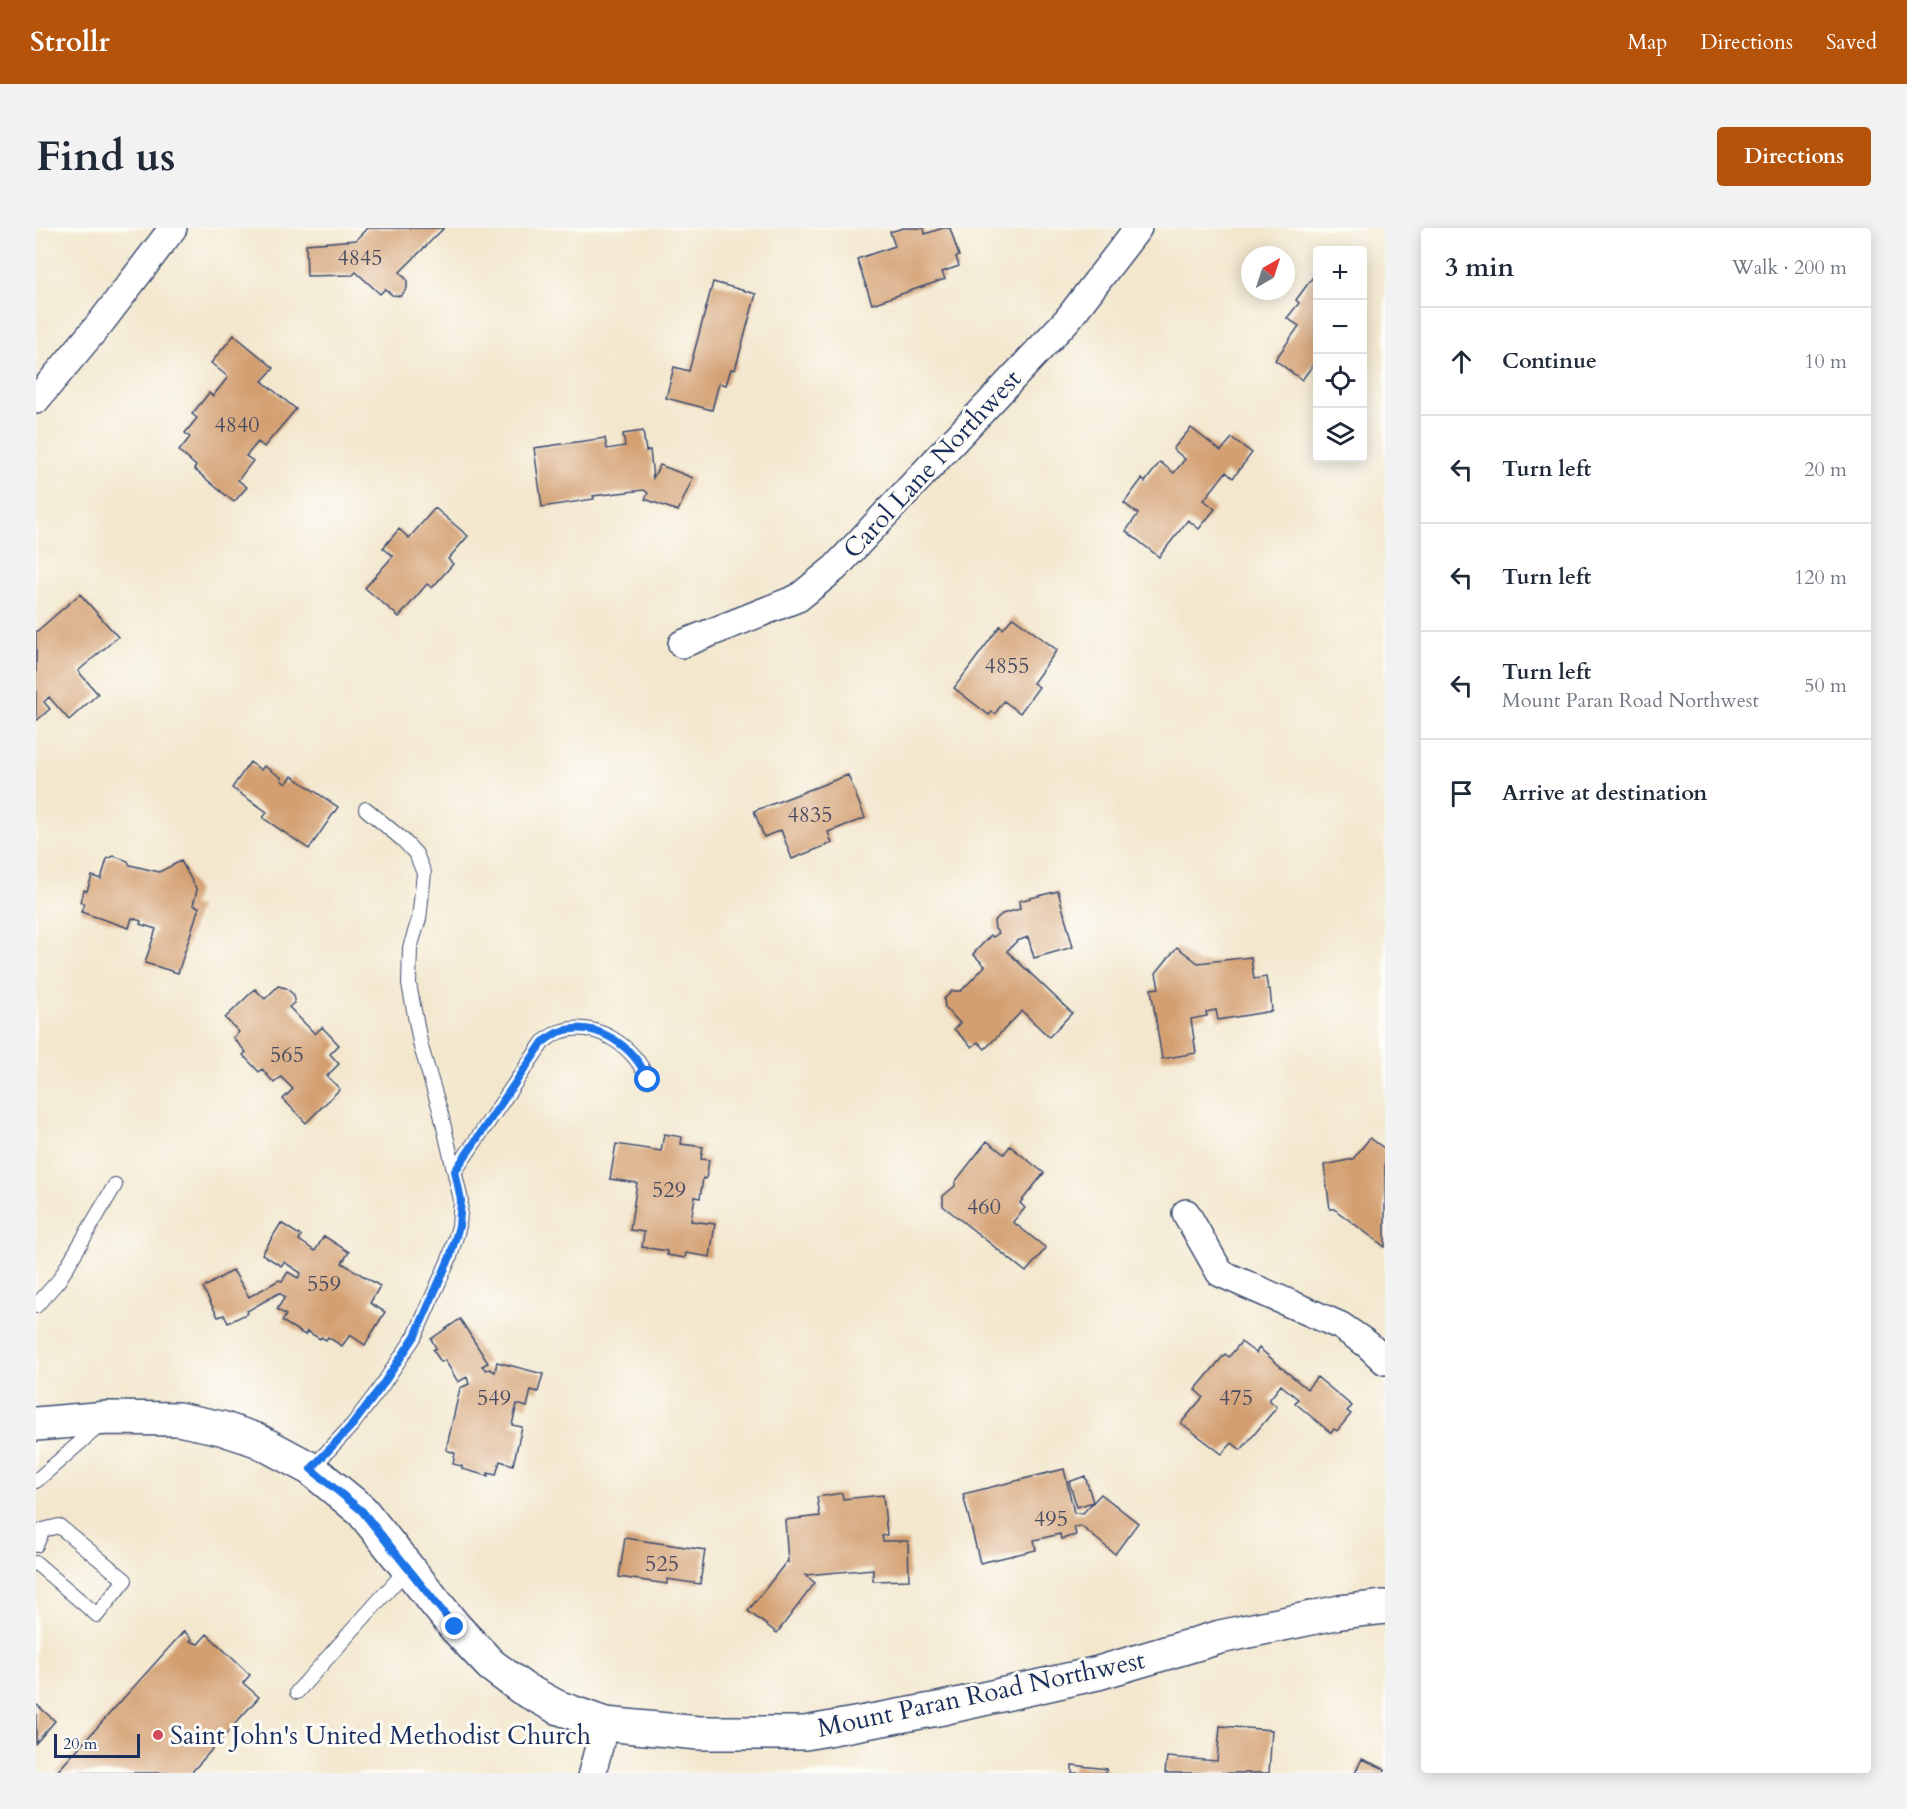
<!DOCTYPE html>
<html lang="en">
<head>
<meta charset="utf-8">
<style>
  :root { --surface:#fff; --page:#f2f2f3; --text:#1f2937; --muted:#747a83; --line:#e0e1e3; --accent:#b45309 }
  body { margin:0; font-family:Cardo,serif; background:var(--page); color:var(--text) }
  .controls { position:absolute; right:18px; top:18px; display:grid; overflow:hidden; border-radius:6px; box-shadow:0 3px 15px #0003 }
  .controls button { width:54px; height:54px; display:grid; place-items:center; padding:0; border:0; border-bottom:2px solid var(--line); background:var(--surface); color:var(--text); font:30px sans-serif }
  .compass { position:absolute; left:1205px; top:18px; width:54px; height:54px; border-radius:50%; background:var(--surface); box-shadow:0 3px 15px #0003; rotate:39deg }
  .scale { position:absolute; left:18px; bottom:15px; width:86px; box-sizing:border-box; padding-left:6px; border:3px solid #1b2f5e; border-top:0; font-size:16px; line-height:21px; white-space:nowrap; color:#1b2f5e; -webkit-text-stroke:4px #fdfcf7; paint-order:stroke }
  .stop { position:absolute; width:18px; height:18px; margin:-14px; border:4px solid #1a73e8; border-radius:50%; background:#fff }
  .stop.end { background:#1a73e8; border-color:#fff; box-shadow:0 2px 6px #0008 }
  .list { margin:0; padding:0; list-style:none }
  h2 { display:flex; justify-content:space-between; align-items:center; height:78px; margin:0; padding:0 24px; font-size:26px }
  h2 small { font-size:20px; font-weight:400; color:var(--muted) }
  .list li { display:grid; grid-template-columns:39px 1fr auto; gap:18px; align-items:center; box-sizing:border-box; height:108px; padding:0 24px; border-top:2px solid var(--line) }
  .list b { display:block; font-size:22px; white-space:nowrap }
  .list p { margin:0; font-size:20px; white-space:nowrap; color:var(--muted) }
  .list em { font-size:20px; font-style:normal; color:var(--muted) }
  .icon { flex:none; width:33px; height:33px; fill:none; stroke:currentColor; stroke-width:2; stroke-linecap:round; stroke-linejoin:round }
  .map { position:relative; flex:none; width:1349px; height:1545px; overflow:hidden; border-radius:6px }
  header { display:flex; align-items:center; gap:36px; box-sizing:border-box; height:84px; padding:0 30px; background:var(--accent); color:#fff }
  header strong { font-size:28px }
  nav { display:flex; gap:33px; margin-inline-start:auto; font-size:21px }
  .intro { display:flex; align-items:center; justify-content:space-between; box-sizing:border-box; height:144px; padding:0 36px }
  h1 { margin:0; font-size:42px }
  .button { padding:15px 27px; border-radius:6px; background:var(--accent); color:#fff; font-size:21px; font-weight:700 }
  main { display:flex; gap:36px; padding:0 36px }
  aside { flex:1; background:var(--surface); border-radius:6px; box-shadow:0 3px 15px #0003 }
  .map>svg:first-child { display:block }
  .building { fill:#d39f6f }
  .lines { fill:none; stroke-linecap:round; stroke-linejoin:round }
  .lane-casing { stroke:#3b4b6f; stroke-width:16 }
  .street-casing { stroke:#3b4b6f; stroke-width:30 }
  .secondary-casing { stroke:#3b4b6f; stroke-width:36 }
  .lane { stroke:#fff; stroke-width:14 }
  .street { stroke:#fff; stroke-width:27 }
  .secondary { stroke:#fff; stroke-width:33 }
  .route { stroke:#1a73e8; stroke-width:8 }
  .poi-dot { fill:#d1495b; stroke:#fdfcf7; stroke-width:2 }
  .labels { text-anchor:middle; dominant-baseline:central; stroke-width:6; stroke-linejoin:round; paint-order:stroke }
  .number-label { font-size:22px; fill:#494b62 }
  .street-label { font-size:26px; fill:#1b2f5e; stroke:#fdfcf7 }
  .poi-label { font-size:26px; fill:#1b2f5e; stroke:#fdfcf7; text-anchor:start }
</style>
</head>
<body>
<header>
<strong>Strollr</strong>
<nav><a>Map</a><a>Directions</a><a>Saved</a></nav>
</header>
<div class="intro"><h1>Find us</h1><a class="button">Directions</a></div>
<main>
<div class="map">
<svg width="1349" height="1545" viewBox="0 0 1349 1545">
  <rect width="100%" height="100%" fill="#fdfcf7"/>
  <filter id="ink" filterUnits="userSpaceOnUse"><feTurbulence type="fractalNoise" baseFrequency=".0167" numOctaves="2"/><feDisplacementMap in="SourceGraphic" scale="12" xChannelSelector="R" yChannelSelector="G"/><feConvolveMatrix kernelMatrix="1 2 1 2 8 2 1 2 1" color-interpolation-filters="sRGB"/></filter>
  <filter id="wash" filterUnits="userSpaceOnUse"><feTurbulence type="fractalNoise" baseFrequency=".008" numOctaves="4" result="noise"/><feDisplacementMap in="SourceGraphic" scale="24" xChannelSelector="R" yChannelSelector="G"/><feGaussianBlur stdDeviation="1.35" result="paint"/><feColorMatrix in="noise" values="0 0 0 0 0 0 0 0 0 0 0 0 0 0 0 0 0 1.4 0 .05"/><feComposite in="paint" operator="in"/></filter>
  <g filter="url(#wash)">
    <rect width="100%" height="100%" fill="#f3e7cd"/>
    <g id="blocks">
      <!-- building -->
      <path class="building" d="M331,0h77l-44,44 7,8v8l-6,8 -9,-1 -7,-6 -5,5 -24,-22 -3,3 -46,1 -1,-32 50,-4z
        M867,0h21l1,6 18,-6h7l9,28 -3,1 3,9 -17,6 3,7 -73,25 -15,-45 38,-13 -5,-14z
        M1279,46l3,2v82l-16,22 -27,-20 24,-34 -12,-8 12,-15 -3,-3z
        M677,54l43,12 -21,76 -4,-1 -5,16 -7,-2 -7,27 -46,-12 8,-31 15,4z
        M198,107l40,33 -12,13 34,28 -32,38 -6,-5 -12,14 7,5 -15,19 9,7 -13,15 -40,-33 2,-3 -17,-15 11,-14 -5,-4 12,-15 -5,-4 17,-21 4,3 15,-19 -17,-14z
        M1155,200l30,23 11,-13 20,15 -19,25 -7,-6 -22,28 11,9 -16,20 -11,-9 -29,37 -33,-26 12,-17 -14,-11 18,-24 3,3 15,-20 14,11 11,-14 -12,-10z
        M607,203l3,20 4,-1 3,28 7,-13 33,13 -15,33 -33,-12 3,-6 -4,-3 -51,6 1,3 -52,8 -8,-59 71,-10 2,11 18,-3 -2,-12z
        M399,280l33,28 -20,23 5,5 -21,24 -5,-4 -28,33 -34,-29 28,-32 -10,-8 16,-19 10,9z
        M44,366l38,43 -40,34 20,23 -29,26 -20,-23 -5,5 6,7 -14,12v-89z
        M977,389l44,33 -24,33 6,4 -19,26 -16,-12 -9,13 -3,-2 -3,3 -35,-27 46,-62 3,3z
        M214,534l11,8 3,-4 18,12 -1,2 5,4 6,-8 46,31 -29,42 -46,-31 4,-6 -35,-24z
        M812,547l17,43 -37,14 4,11 -40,16 -11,-29 -17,7 -10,-26z
        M78,628l14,5 2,4 29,7 22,-11 16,29 -4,15 6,2 -21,66 -33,-10 11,-34 -16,-5 1,-3 -9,-3 -3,10 -48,-16 3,-9 -4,-1 4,-12 3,1 5,-15 9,3 6,-20z
        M1022,663l15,56 -39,11 -6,-21 -11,4 -10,10 65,62 -23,24 -27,-26 -37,38 -7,-7 -6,5 -18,-18 6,-6 -15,-15 -1,-9 8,-8h9l24,-25 -12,-12 18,-19 2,2 6,-4 -4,-4 -1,-8 8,-7 18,-5 -1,-8z
        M1141,719l21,16 53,-6 3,22 12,-2 2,12h2l2,22 -54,9 -2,-10 -10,2 1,4 -16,3 5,34 -34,6 -11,-70 8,-1 -3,-15z
        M242,758l8,2 8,7v8l-5,4 26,27 7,-7 17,18 -9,9 9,10 -12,12 13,13 -34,34 -23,-24 10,-10 -12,-12 -7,6 -12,-14 -3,3 -16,-17 3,-3 -13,-14 6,-6 -14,-14 30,-29 10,10z
        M628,906l18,3 -1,7 22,3 -2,12 8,1 -3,19 -3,-1 -3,20 -5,-1 -4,24 24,3 -5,33 -24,-4 -1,5 -18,-3v-4l-25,-4 2,-15 -14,-2 7,-47 -27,-4 6,-35 45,7z
        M1334,910l15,11v98l-51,-38h-4l-6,-44 29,-6z
        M951,913l17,13 6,-8 34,27 -24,30 5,5 -12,14 33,26 -20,24 -83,-66v-10l12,-10v-4z
        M245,995l20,13 -2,4 16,11 9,-15 25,16 -7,11 38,23 -10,17 15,9 -20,33 -15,-10 -8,11 -14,-9 -2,3 -5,-3 -1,2 -13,-8 -2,4 -23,-14 4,-6 -9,-6 8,-12 -6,-4 -32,18 1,2 -20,10 -4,-8 -6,2 -15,-29 30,-18 16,27 30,-17 3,1 6,-9 10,6 3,-5 -17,-11 -3,4 -19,-12z
        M424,1091l28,44 -6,3 4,4 4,-1 5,3 2,-10 46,12 -5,18 -7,-2 -4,17 -10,-3 -5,21 10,2 -9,38 -13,-4 -4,14 -8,-2v3l-26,-7v-3l-9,-2 2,-11 -9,-3 14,-62 9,-4 -2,-7 -9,5 -13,-22 -4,2 -8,-12 3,-2 -5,-9z
        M1205,1114l15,11 3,-5 48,41 10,-12 35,29 -5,5 4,3 -14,17 -3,-2 -3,4 -36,-30 3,-4 -17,-14 -12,15 8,7 -36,43 -9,-7 -10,11 -41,-31 22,-26 -8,-7 30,-36 4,3z
        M1028,1241l10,44h9l18,-19 37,29 -23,31 -34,-28 -7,1 2,8 -15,4 -1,-5 -26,6 2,10 -56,13 -17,-69z
        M1049,1248l8,26 -16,5 -8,-25z
        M806,1265l1,6 40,-4 4,40 -5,1 1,5h25l1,39 -36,1v-12l-68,6 10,8 -38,50 -29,-22 39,-50 1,1 -3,-42 35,-4 -3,-19z
        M589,1310l80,12 -5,34 -33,-5v5l-48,-7z
        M148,1403l8,8 -2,2 8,3 9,-10 43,41 -7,8 16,14 -68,76h-135z
        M0,1476l19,17 -19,22z
        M1184,1498l52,4 -3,43h-104l2,-16 50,4z
        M1326,1531l23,10v4h-30z
        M1036,1537l35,4 -1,4h-34z"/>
    </g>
  </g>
  <g filter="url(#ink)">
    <use href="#blocks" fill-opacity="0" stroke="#3b4b6f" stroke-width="1.5"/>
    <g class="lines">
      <defs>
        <path id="lane" d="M419,943l88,-129c5,-3 10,-8 16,-10 37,-13 75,14 89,48
          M0,1078l23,-26 56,-95
          M275,1241l42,-45 28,-37 34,-51 35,-79 9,-31 2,-26 -21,-90 -19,-63 -12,-63 1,-36 9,-29 5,-46 -8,-19 -13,-14 -37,-31
          M0,1253l63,-55
          M0,1317l7,-15 16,-4 66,54 -28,35 -61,-52
          M261,1464l111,-124"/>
        <path id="street" d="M0,172l66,-79 71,-93
          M646,416l116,-46 37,-30 233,-249 70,-91
          M1150,985l34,60 121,53 26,18 18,17
          M556,1545l13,-49"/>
        <path id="secondary" d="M0,1196l71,-6 71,1 43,9 36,12 54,29 51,42 93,116 36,38 31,23 35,19 48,17 94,9h106l138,-25 155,-35 122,-36 120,-25 45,-5"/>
      </defs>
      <!-- lane casing -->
      <use href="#lane" class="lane-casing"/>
      <!-- street casing -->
      <use href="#street" class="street-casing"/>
      <!-- secondary casing -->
      <use href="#secondary" class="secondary-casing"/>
      <!-- lane -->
      <use href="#lane" class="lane"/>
      <!-- street -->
      <use href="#street" class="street"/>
      <!-- secondary -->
      <use href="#secondary" class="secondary"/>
    </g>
  </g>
  <g class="lines" filter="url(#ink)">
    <!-- route -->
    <path class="route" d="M419,1399l-93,-116 -51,-42 42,-45 28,-37 34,-51 35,-79 9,-31 2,-26 -6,-29 88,-129c5,-3 10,-8 16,-10 37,-13 75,14 89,48"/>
  </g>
  <!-- markers -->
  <circle class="poi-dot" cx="122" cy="1507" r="6"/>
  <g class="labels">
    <!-- number labels -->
    <g class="number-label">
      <text x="324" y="30">4845</text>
      <text x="201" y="197">4840</text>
      <text x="971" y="438">4855</text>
      <text x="774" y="587">4835</text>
      <text x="251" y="827">565</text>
      <text x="633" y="962">529</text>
      <text x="948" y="979">460</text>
      <text x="288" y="1056">559</text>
      <text x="458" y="1170">549</text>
      <text x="1200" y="1170">475</text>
      <text x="1015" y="1291">495</text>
      <text x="626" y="1336">525</text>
    </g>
    <!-- street labels -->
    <g class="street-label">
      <text transform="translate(896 236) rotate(-47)">Carol Lane Northwest</text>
      <text transform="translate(945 1466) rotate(-12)">Mount Paran Road Northwest</text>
    </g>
    <!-- poi labels -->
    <g class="poi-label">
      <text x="134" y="1507">Saint John's United Methodist Church</text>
    </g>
  </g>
</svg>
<div class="controls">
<button>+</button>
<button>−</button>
<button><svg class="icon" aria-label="locate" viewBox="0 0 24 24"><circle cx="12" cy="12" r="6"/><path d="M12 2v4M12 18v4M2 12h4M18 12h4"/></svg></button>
<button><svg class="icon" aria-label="layers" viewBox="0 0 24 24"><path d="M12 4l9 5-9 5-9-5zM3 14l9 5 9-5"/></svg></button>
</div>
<svg class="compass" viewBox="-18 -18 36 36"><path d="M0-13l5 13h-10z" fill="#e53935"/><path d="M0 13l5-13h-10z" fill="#747a83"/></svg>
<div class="scale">20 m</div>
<div class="stop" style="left:612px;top:852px"></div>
<div class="stop end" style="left:419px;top:1399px"></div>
</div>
<aside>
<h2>3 min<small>Walk · 200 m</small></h2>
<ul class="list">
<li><svg class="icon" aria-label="ahead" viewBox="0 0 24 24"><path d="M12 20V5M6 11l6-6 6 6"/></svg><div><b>Continue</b></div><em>10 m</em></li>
<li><svg class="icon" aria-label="left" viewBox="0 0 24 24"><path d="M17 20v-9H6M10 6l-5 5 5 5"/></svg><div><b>Turn left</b></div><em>20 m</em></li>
<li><svg class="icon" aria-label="left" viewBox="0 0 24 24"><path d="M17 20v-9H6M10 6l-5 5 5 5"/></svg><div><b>Turn left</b></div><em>120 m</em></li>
<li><svg class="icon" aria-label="left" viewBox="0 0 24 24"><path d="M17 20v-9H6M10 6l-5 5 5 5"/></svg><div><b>Turn left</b><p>Mount Paran Road Northwest</p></div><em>50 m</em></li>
<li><svg class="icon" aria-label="arrive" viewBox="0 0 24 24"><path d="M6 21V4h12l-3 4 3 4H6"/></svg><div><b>Arrive at destination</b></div></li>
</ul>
</aside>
</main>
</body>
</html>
